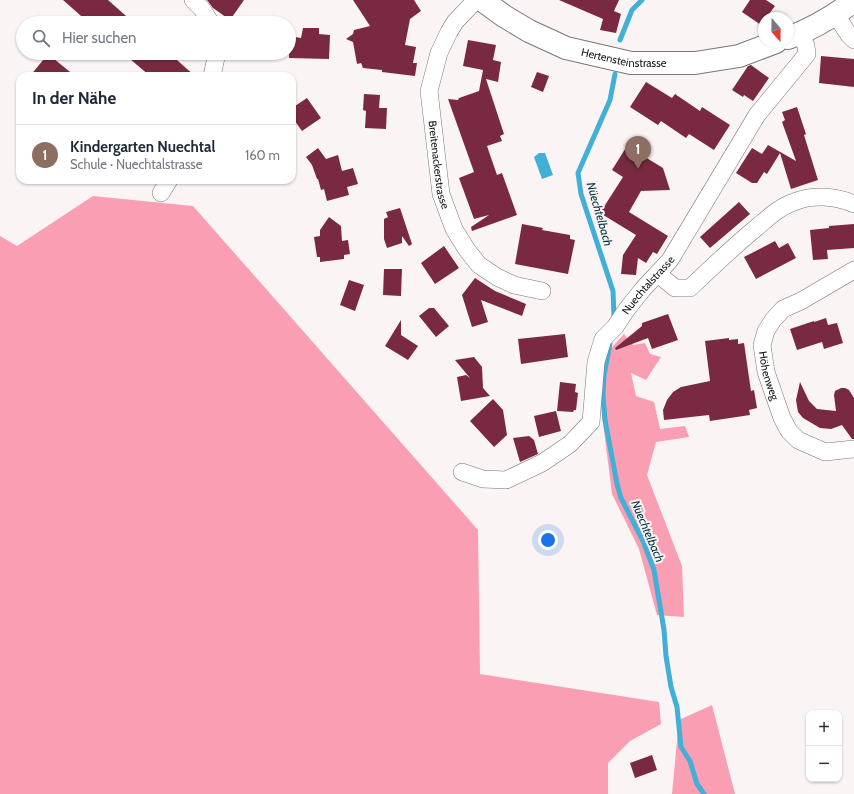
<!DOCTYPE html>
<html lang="de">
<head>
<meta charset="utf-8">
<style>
  :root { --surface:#fff; --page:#f6f6f7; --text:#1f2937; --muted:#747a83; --line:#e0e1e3; --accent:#0f766e }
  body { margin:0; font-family:Cabin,sans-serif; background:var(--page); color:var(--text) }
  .controls { position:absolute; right:12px; bottom:12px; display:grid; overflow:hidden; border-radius:8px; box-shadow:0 1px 3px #0004 }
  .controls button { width:36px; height:36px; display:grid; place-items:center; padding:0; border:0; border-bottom:1px solid var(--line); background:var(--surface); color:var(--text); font:20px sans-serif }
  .compass { position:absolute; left:758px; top:12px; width:36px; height:36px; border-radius:50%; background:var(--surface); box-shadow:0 1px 3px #0004; rotate:160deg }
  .you { position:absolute; left:548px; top:540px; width:14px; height:14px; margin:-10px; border:3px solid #fff; border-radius:50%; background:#1a73e8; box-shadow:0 0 0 6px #1a73e833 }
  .badge { display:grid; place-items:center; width:26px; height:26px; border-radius:50%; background:var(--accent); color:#fff; font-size:13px; font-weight:700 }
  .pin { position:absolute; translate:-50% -33px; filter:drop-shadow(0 1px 2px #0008) }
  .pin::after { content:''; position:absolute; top:21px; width:14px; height:12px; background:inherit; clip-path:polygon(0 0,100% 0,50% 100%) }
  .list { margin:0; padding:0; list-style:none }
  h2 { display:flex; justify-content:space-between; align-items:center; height:52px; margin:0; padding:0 16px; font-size:17px }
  h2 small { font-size:13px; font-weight:400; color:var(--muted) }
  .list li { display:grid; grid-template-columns:26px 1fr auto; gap:12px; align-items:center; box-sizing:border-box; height:60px; padding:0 16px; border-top:1px solid var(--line) }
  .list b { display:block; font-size:15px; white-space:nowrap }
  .list p { margin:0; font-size:13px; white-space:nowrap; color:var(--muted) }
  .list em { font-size:13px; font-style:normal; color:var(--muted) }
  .icon { flex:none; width:22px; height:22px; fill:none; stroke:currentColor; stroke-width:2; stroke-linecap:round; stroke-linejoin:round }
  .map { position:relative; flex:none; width:854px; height:794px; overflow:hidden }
  .search { position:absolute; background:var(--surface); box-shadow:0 1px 3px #0004; left:16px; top:16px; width:280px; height:44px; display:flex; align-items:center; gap:10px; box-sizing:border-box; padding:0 14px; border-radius:22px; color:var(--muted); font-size:15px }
  .panel { position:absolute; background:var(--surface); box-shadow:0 1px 3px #0004; left:16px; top:72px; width:280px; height:112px; border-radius:12px }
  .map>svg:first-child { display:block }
  .forest { fill:#fa9eb3 }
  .water { fill:#42afd6 }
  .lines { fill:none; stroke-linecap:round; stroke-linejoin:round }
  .stream { stroke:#42afd6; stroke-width:5 }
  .building { fill:#792a41 }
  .minor-casing { stroke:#7b7576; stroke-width:18 }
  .tertiary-casing { stroke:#7b7576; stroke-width:24 }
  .minor { stroke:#fff; stroke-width:17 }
  .tertiary { stroke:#fff; stroke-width:22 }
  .labels { text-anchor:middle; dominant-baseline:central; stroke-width:4; stroke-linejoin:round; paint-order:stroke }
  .street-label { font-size:11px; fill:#161414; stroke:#fbf4f5 }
  .water-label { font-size:12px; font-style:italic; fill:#013444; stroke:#fbf4f5 }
</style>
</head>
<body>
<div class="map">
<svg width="854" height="794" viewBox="0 0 854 794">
  <rect width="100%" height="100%" fill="#fbf4f5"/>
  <!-- forest -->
  <path class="forest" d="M93,196l100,10 285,324 2,144 179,28 2,22 -31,17 -22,22v31h-608v-558l17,10z
    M624,334l9,11 12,-2 5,11 11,3 -15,23 -15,-7 5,23 18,6 6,27 25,-3 4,11 -33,5 -9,33 35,91 2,51 -27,-2 -18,-66 -27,-55 -10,-79 -2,-32 7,-30z
    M712,705l23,89h-63l7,-74z"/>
  <!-- water -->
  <path class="water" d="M539,153h6l8,22 -11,4 -8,-22z"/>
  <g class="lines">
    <!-- stream -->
    <path class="stream" d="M620,40l12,-30 10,-10
      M614,317l-1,-26 -32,-97 -3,-21 32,-73 5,-26
      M610,344l-6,31 -1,21 2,24 12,64 4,14 22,43 11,29 10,60 2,26 5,31 6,20 4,40 9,14 7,23 7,10"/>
  </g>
  <!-- building -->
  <path class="building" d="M63,0h45l26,23h-45z
    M207,0h37l-14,20 -17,-12z
    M353,0h61l7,11 -11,8 -5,26 11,2 -3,16h4l-2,13 -33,-4v-2l-19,-2 -2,-5 -4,1 -4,-22 -7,-3 7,-5 1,-4 16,-4z
    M559,0h60l-5,11 7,3 -5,19 -16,-3 3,-11z
    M750,0h16l9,6 -9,12h-2v3l-3,4 -19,-13z
    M303,28h16v6l11,1 -1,24 -40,-1v-22l12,2z
    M468,40l28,5 -3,15 8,2 -3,20 -12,-3 18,55 -4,2 2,5 -15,5 10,29 5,-2 15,42 -45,16 -1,-4 18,-12 -15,4 -15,-41 15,-6 -26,-73 10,1 1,-2 20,-7 4,-21 -20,-4z
    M123,53h46l26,23h-45z
    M48,54l27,22h-45z
    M821,56l33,3v28l-35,-4z
    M751,65l18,13 -16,23 -9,-6 -1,2 -11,-7 16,-24z
    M537,72l12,4 -6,16 -12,-5z
    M646,82l26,16 3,-4 25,17 2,-4 28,18 -16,25 -25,-16 -3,4 -25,-17 -3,4 -28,-18z
    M364,94l16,1 -1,13h8l-1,21 -21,-1 1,-17 -3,-1z
    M307,98l14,20 -19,13 -10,-14v-9z
    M797,107l9,27 -2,1 14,45 -27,9 -11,-36 -13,21 -3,-2 -7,11h-5l-16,-10 16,-25 10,6 6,-9 28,16 -14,-39 3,-2 -3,-8z
    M627,146l36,22 7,22 -29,1 -12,21 39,24 -11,18 -4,-2 -7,11 -8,-5 -2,17 -15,-1 2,-19 13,-20 -36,-22 23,-36 -11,-7z
    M318,148l8,11 12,-4 4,16 11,-3 5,16 -11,3 2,8 -22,6 -3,-12 -3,1 -3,-11h-1l-5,-14 -6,-8z
    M739,202l11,12 -40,34 -10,-11z
    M400,208l12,36 -3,2 -7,-10v7l-15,5 -3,-9v-20l4,-2 -2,-5z
    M329,217l12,9 1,15 6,-1 2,14 -6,1v4l-24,3v-5h-3l-3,-20 6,-1v-6z
    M522,224l21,4 -1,2 28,5v4l5,1 -7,34 -53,-10z
    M854,224v24l-27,2 1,9 -15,1 -3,-30 19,-2v-2z
    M775,241l4,7 9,-5 8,15 -40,21 -12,-22z
    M444,246l15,22 -24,16 -14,-21z
    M384,269h18l-1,27 -18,-1z
    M475,278l20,13 31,13 -4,12 -41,-16 7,22 -16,5 -10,-32z
    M349,280l15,5 -9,26 -15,-6z
    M429,308h5l15,18 -13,11 -17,-21z
    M668,314l10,26 -26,9 -4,-11 -32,12 -1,-2 27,-22v-3z
    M826,318l2,7 9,-2 6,20 -19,6 -2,-7 -25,8 -7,-21 24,-8v1z
    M401,320v15l17,11 -10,14 -23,-14z
    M565,334l3,23 -47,7 -3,-25z
    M729,338v2l9,-1v5l6,-1 7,48 3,-1 3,18 -8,2 1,5 -40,6 -1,-6 -45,5 -1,-10 4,-10 6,-8 8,-5 29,-6 -5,-40z
    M474,357l8,10 1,21 7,8 -29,5 -4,-24 9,-2 4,3 -15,-18z
    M560,382l16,2 -1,8 3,1 -2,17h-2l-1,2 -16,-1z
    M800,382l9,19 8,8 19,2 -2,-16 1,-4 6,-3h4l4,2 5,8v41h-2l-10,-14 -11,4 -11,-1 -17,-10 -5,-6 -2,-12z
    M493,399l10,11 4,25 -13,12 -24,-26z
    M556,411l5,20 -22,6 -5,-21z
    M529,436l5,4 4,14 -18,8 -7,-24z
    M652,755l5,15 -22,8 -5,-15z"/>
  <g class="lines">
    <defs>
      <g id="minor">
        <path d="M193,0l9,9 9,14"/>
        <path id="s1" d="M476,0l-21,22 -6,10 -10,21 -10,38 12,103 13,35 13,21 12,15 18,12 17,8 28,6"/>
        <path d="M836,15l13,20 5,5"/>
        <path d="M212,76l5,-23"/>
        <path d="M161,193l8,-13"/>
        <path id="s2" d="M854,270l-53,31 -18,8 -10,11 -7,11 -4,14 4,27 16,46 7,13 9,9 27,12 29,-3"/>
        <path d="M658,274l17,14h15c22,-21 43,-41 66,-60 12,-10 23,-21 38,-26 18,-8 42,-6 60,2"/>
        <path id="s3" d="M462,472l21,7 23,1 36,-17 28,-19 21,-22 5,-60 7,-23 12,-12 12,-18 16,-20 27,-29 87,-145 50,-61 -1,-8 -5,-13"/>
      </g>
      <g id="tertiary">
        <path id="s4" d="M482,0l22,16 25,15 37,17 65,15h64l44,-7 37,-14"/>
        <path d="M788,38c24,-9 46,-22 66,-37"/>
      </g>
    </defs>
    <!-- minor casing -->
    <use href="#minor" class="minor-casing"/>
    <!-- tertiary casing -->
    <use href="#tertiary" class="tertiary-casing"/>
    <!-- minor -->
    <use href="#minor" class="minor"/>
    <!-- tertiary -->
    <use href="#tertiary" class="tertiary"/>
  </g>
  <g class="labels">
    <!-- street labels -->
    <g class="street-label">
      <text stroke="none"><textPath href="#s4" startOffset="156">Hertensteinstrasse</textPath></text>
      <text stroke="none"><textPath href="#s1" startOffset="179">Breitenackerstrasse</textPath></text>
      <text stroke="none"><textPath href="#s3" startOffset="304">Nuechtalstrasse</textPath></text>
      <text stroke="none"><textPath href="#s2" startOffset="155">Höhenweg</textPath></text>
    </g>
    <!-- water labels -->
    <g class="water-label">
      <text transform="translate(600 214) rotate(74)">Nüechtelbach</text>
      <text transform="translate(648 531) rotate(67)">Nüechtelbach</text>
    </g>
  </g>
</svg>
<div class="controls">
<button>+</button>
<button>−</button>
</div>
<svg class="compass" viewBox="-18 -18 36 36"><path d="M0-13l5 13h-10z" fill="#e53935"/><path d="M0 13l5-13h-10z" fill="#747a83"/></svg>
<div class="you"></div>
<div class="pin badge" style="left:638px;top:169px;background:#8d6e63">1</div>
<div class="search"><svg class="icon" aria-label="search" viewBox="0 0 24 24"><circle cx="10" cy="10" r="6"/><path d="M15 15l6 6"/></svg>Hier suchen</div>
<section class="panel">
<h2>In der Nähe<small></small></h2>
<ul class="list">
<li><span class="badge" style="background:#8d6e63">1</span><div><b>Kindergarten Nuechtal</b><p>Schule · Nuechtalstrasse</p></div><em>160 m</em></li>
</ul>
</section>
</div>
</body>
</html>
